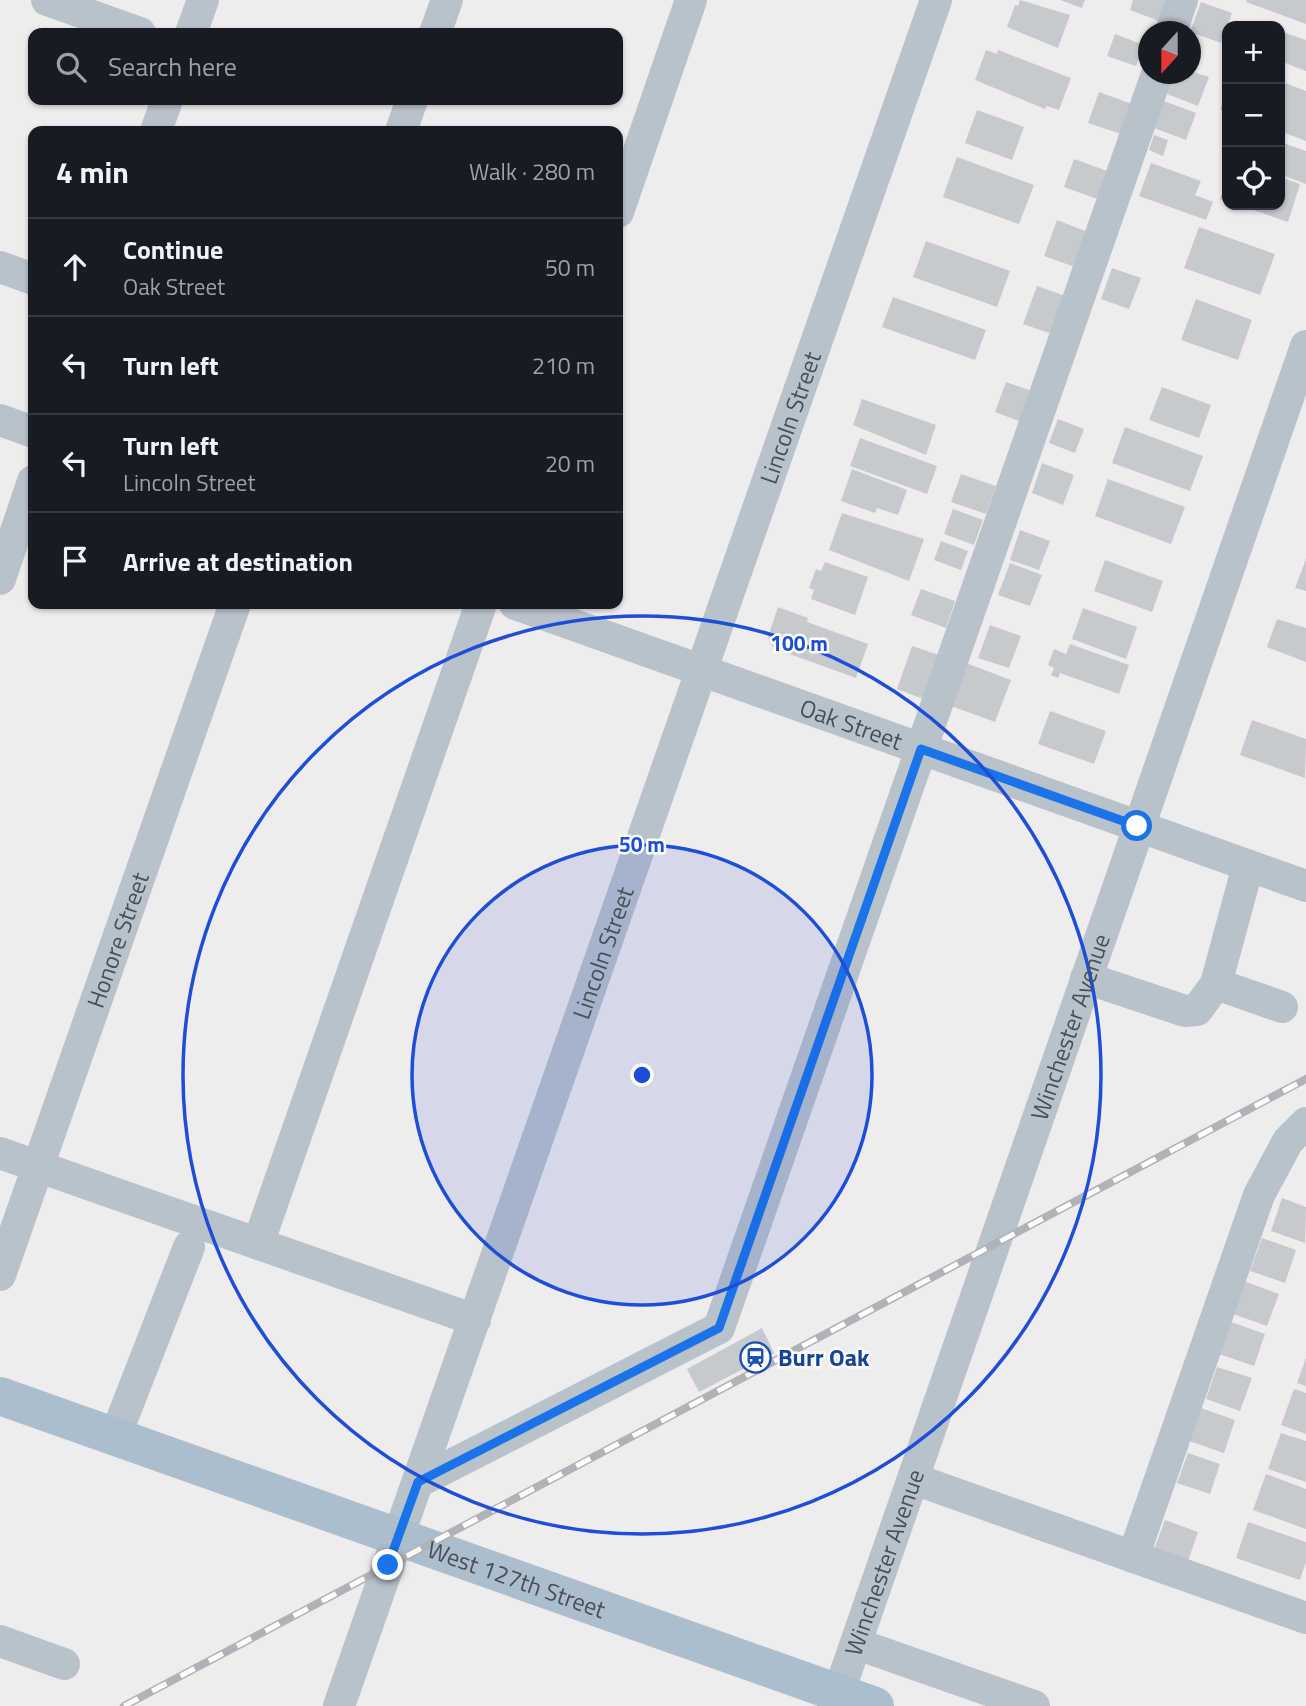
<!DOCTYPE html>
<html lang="en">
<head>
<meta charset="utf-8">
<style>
  :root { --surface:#171b24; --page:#20242c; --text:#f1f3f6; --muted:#9ea1a6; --line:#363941 }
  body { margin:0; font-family:"Titillium Web",sans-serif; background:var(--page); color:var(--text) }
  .controls { position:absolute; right:21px; top:21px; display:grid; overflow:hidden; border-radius:14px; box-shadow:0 2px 5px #0004 }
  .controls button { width:63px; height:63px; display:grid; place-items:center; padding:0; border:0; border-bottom:2px solid var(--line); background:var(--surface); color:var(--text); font:35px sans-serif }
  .compass { position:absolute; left:1138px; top:21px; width:63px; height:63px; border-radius:50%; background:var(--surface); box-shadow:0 2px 5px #0004; rotate:201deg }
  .stop { position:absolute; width:21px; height:21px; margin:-16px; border:5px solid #1a73e8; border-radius:50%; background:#fff }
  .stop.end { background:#1a73e8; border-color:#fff; box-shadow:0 2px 7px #0008 }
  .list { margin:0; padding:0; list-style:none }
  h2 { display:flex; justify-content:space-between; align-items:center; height:91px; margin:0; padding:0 28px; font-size:30px }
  h2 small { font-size:23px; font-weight:400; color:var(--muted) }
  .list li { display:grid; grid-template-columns:46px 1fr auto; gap:21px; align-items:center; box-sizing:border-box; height:98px; padding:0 28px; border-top:2px solid var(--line) }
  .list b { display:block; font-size:26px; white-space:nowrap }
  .list p { margin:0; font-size:23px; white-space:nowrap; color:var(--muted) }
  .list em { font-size:23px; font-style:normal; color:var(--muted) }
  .icon { flex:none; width:38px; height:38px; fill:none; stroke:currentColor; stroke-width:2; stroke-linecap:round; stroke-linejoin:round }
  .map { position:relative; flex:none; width:1306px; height:1706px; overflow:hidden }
  .search { position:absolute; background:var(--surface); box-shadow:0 2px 5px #0004; left:28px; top:28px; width:595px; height:77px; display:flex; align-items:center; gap:18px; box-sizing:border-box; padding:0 24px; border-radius:14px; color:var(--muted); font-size:26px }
  .panel { position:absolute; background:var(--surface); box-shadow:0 2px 5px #0004; left:28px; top:126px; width:595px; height:483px; border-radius:14px }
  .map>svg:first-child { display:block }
  .building { fill:#c6cacf }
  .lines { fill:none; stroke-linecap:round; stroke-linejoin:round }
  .minor { stroke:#b8c2ca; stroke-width:32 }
  .major { stroke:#acbdcc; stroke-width:38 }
  .rail-casing { stroke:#afb2b7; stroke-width:8 }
  .rail { stroke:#fff; stroke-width:5; stroke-dasharray:16; stroke-linecap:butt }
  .route { stroke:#1a73e8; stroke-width:9 }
  .ring { fill:none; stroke:#1d4ed8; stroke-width:3.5 }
  .labels { text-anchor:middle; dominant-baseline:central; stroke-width:5; stroke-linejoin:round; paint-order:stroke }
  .street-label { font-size:24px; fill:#45515a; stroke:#fff }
  .transit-label { font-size:24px; font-weight:bold; fill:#164399; stroke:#fff; text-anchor:start }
  .centre { fill:#1d4ed8; stroke:#fff; stroke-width:3.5 }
  .ring-label { font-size:21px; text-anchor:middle; font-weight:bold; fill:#1d4ed8; stroke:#fff; stroke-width:5; stroke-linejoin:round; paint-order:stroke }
</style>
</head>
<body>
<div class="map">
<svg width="1306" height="1706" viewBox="0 0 1306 1706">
  <rect width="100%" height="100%" fill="#efeced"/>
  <!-- building -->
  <path class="building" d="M1020,0l50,15 -12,33 -51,-21 8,-22 3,1z
    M1060,0h25l-3,8z
    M1133,0h34l-8,21 -29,-11z
    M1247,0h59v24l-60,-22z
    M1201,2l31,11 -11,30 -31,-11z
    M1280,31l26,9v31l-26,-10z
    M1115,34l29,11 -8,21 -29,-10z
    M986,50l11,4 1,-4 73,28 -12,32 -12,-4 -2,3 -70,-29z
    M1190,71l19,6 -11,29 -31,-12 7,-20h16z
    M1280,81l26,10v50l-26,-10z
    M1227,90v22l-7,-2z
    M1099,92l33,12 -11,30 -33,-11z
    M1164,101l32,12 -10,27 -32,-12z
    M977,110l47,17 -12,33 -47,-17z
    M1154,135l14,5 -5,16 -14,-6z
    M1280,142l26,9v33l-26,-10z
    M957,157l77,28 -15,39 -76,-27z
    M1074,159l36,13 -10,28 -36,-13z
    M1151,163l50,18 -6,14 18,7 -7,18 -67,-24z
    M1280,177l20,7 -12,38 -49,-17h41z
    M1227,179v22l-7,-2z
    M1057,220l31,12 -13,35 -31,-11z
    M1199,227l76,27 -15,41 -76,-27z
    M926,241l84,30 -13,36 -84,-30z
    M1112,268l29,10 -12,31 -28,-10z
    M1037,286l29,10 -14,38 -29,-10z
    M893,297l93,33 -11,30 -93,-33z
    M1196,299l56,21 -14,40 -57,-20z
    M1006,382l29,10 -11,31 -29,-11z
    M1162,387l49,18 -12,33 -50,-18z
    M862,399l74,26 -10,30 -73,-30z
    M1058,419l26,10 -9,24 -26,-10z
    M1125,427l78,29 -13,35 -78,-28z
    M860,438l77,28 -10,28 -77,-28z
    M1042,463l32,12 -11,30 -31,-12z
    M852,469l55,21 -9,25 -21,-7 -2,5 -34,-12z
    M961,474l35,12 -10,28 -35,-12z
    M1108,479l77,28 -14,37 -76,-28z
    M953,509l30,11 -9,25 -30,-11z
    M842,513l82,26 -15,42 -80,-31z
    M1020,530l30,11 -11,29 -29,-10z
    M941,541l27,10 -7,19 -27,-10z
    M1306,559v32l-11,-3z
    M1105,560l58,21 -11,31 -58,-21z
    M825,562l43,15 -13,38 -44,-16 3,-9 -5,-2 7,-19 5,2z
    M1010,563l32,12 -12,31 -32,-11z
    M921,589l34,12 -9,27 -35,-13z
    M778,607l30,11 -1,4 61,22 -12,34 -83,-30 -5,-11z
    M1083,608l54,19 -11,32 -54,-20z
    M1277,619l29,9v34l-39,-15z
    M990,625l31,11 -12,32 -31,-10z
    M1070,644l59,21 -10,29 -59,-21 -2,5 -7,-3 3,-7 -6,-3 6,-16 12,5z
    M912,646l30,10 -16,44 -29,-11z
    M966,663l45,17 -16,42 -44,-16z
    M1050,711l56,20 -12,33 -56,-20z
    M1252,720l54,19 -1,39 -65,-23z
    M1282,1198l24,9 -1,36 -34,-12z
    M1262,1238l34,12 -11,33 -35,-12z
    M1244,1281l35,13 -12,32 -34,-12z
    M1231,1322l34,12 -11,32 -35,-12z
    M762,1328l12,25 -75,39 -12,-23z
    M1306,1358v28l-9,-3z
    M1217,1367l35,11 -12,33 -34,-12z
    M1294,1389l12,4v41l-25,-9z
    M1201,1408l34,12 -11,33 -35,-12z
    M1281,1433l25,8v41l-38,-13z
    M1188,1453l32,11 -10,30 -33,-11z
    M1266,1474l40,15v40l-53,-19z
    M1165,1520l33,12 -10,29 -34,-12z
    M1248,1522l58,20v20l-6,18 -64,-22z"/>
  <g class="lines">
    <!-- minor -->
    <g class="minor">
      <path d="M47,0l93,33"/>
      <path d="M1171,32l11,-32"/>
      <path d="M191,33l12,-33"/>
      <path d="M435,33l12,-33"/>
      <path d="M156,131l11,-31"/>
      <path d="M401,131l11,-31"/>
      <path d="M618,212l73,-212"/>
      <path d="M0,267l33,12"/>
      <path d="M0,420l33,12"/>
      <path d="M0,579l33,-98"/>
      <path id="s1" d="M515,604l791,282"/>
      <path d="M1086,978l99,33 12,-1 19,-26 32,-118"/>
      <path d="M1216,984l66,23"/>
      <path d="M0,1153l475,167"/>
      <path d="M258,1244l223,-640"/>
      <path id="s2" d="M0,1275l235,-671"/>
      <path d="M115,1437l74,-190"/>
      <path d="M914,1479l392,139"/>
      <path d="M418,1482l301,-154 438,-1254"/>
      <path d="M1133,1557l126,-362 29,-54 18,-18"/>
      <path d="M0,1641l64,23"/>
      <path d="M857,1644l177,62"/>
      <path id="s3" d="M339,1706l597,-1706"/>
      <path id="s4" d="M834,1706l472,-1360"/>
    </g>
    <!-- major -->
    <path class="major" id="s5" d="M0,1396l875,310"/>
    <defs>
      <path id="rail" d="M124,1706l1182,-627"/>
    </defs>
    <!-- rail casing -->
    <use href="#rail" class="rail-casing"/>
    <!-- rail -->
    <use href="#rail" class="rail"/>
  </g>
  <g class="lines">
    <!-- route -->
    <path class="route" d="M388,1565l30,-83 301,-154 202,-579 216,77"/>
  </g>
  <!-- distance rings -->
  <circle cx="642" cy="1075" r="230" fill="#1d4ed8" fill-opacity=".12"/>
  <g class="ring">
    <circle cx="642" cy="1075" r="230"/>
    <circle cx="642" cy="1075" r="459"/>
  </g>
  <!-- icons -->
  <defs>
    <symbol id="station-ring" viewBox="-11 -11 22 22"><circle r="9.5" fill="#fff" stroke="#1a4fb4" stroke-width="1.5"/><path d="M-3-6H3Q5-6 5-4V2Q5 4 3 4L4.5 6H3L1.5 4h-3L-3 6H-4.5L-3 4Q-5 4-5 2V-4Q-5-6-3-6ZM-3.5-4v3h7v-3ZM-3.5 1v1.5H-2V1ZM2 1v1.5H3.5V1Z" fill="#1a4fb4"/></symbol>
  </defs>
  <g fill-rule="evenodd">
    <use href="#station-ring" x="738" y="1340" width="35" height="35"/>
  </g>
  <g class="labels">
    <!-- street labels -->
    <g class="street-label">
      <text stroke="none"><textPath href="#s3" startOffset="1365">Lincoln Street</textPath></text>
      <text stroke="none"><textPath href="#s1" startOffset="357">Oak Street</textPath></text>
      <text stroke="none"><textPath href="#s2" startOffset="355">Honore Street</textPath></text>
      <text stroke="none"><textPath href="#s3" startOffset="798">Lincoln Street</textPath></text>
      <text stroke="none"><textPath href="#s4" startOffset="719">Winchester Avenue</textPath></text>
      <text stroke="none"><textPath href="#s4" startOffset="152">Winchester Avenue</textPath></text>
      <text stroke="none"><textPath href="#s5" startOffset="548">West 127th Street</textPath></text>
    </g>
    <!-- transit labels -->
    <g class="transit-label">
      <text x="778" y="1357">Burr Oak</text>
    </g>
  </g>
  <circle cx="642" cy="1075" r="10" class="centre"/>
  <g class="ring-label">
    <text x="799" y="651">100 m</text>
    <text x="642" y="852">50 m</text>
  </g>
</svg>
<div class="controls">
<button>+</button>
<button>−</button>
<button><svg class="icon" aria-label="locate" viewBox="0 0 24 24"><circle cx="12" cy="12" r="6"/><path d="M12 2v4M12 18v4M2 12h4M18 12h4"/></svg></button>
</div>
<svg class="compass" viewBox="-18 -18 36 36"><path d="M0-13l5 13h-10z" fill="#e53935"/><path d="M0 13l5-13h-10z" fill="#9ea1a6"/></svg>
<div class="stop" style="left:1137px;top:826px"></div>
<div class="stop end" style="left:388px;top:1565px"></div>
<div class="search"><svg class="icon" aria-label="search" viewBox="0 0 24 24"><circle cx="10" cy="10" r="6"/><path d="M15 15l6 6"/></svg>Search here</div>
<section class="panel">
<h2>4 min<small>Walk · 280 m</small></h2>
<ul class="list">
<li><svg class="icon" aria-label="ahead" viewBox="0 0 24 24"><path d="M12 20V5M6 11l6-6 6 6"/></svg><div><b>Continue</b><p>Oak Street</p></div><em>50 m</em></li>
<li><svg class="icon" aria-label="left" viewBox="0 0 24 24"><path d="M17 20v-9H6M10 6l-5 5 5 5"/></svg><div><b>Turn left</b></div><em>210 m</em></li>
<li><svg class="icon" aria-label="left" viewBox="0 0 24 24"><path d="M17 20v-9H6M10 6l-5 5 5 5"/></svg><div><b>Turn left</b><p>Lincoln Street</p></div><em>20 m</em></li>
<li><svg class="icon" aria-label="arrive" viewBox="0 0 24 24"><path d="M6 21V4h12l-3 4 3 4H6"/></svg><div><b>Arrive at destination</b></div></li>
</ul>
</section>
</div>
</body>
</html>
